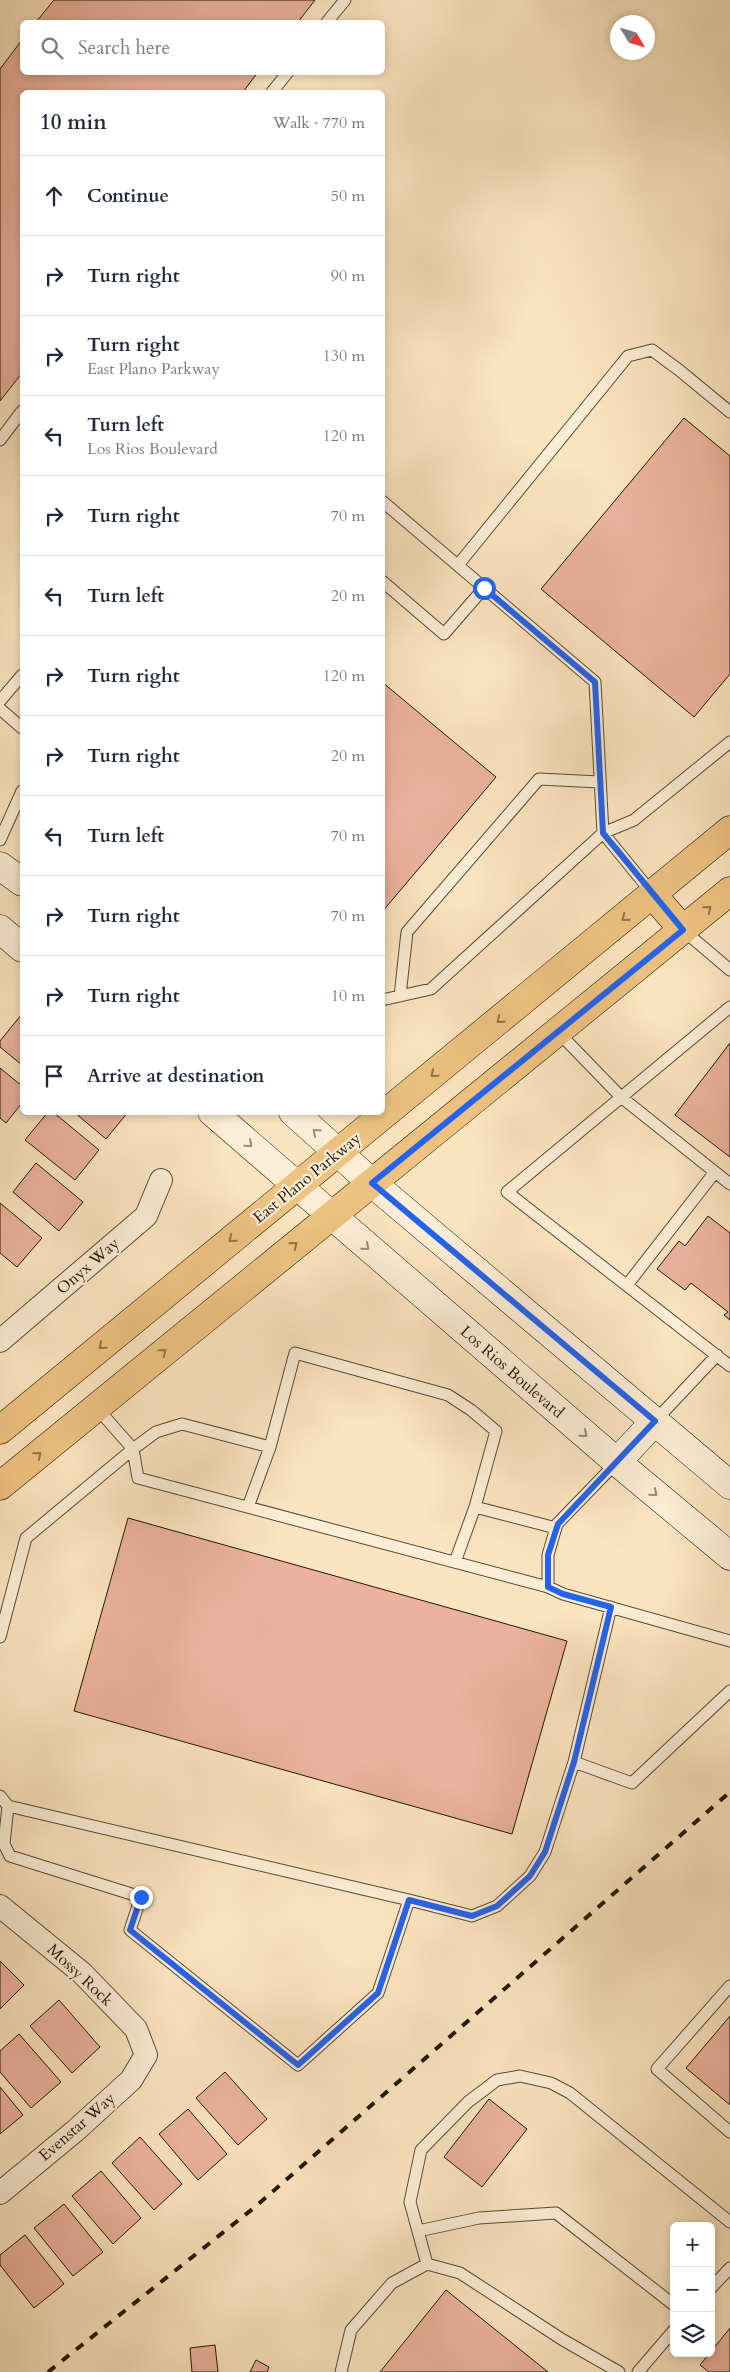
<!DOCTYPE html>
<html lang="en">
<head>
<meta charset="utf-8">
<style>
  :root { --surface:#fff; --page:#f6f6f7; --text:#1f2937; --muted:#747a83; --line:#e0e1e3 }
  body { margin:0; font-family:Cardo,serif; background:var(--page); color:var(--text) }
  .controls { position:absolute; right:15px; bottom:15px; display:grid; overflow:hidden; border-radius:8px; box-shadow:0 2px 8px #0003 }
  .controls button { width:45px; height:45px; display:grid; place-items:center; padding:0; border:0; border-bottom:1px solid var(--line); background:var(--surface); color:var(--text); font:25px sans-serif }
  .compass { position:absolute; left:610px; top:15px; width:45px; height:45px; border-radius:50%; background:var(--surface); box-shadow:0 2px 8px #0003; rotate:128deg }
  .stop { position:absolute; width:15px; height:15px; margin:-11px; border:4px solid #2563eb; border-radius:50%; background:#fff }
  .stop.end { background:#2563eb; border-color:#fff; box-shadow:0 1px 5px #0008 }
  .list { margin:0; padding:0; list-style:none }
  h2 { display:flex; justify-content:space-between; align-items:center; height:65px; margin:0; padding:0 20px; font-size:21px }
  h2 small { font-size:16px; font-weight:400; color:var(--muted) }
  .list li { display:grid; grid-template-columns:32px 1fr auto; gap:15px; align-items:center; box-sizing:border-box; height:80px; padding:0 20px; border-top:1px solid var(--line) }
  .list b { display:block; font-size:19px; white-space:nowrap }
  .list p { margin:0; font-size:16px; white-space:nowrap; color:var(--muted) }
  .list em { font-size:16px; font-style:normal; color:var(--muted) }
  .icon { flex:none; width:28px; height:28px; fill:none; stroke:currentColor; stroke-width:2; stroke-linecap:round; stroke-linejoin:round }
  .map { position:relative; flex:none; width:730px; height:2372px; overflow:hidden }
  .search { position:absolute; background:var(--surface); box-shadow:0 2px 8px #0003; left:20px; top:20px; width:365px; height:55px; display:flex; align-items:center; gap:12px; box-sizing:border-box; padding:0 18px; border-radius:8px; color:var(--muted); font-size:19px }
  .panel { position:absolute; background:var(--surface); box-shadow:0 2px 8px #0003; left:20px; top:90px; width:365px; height:1025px; border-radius:8px }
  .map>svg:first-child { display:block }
  .building { fill:#ebb39e; stroke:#221609 }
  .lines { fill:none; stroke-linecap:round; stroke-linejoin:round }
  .lane-casing { stroke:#584a37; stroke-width:13 }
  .street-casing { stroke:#584a37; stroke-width:24 }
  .secondary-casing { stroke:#221609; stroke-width:29 }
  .primary-casing { stroke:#221609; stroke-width:29 }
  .lane { stroke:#fceed6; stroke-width:11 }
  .street { stroke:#fceed6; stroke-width:22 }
  .secondary { stroke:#fceed6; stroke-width:28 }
  .primary { stroke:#eec280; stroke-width:28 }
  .rail { stroke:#221609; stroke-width:4; stroke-dasharray:9 9; stroke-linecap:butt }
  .oneway { stroke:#92754a }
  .oneway2 { stroke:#9a8d7a }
  .route { stroke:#2563eb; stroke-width:6 }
  .labels { text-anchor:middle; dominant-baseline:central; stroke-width:4.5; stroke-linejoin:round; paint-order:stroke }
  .street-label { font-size:16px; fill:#221609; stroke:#fceed6 }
</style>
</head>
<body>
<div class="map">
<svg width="730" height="2372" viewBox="0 0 730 2372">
  <rect width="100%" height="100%" fill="#fbe5c0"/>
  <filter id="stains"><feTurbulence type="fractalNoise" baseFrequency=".004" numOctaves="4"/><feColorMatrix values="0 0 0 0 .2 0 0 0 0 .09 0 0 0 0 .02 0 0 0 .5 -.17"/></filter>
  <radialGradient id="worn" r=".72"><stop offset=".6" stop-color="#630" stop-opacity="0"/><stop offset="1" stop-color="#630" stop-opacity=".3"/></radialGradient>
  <!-- building -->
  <path class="building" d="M54,0h261l-17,22h-262z
    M22,40v32h236l-15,20h-221v281l-22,28v-332z
    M684,418l46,38v218l-36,43 -153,-128z
    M382,682l114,95 -114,135z
    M22,1014v51l-22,-18v-6z
    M730,1043v114l-55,-42z
    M0,1068l22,18v17l-16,20 -6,-5z
    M48,1112h5l46,38 -24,30 -50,-40z
    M74,1112h54l-22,27z
    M36,1163l47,39 -24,29 -46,-39z
    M0,1203l42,35 -25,29 -17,-14z
    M708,1216l22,17v87l-6,-5 4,-3 -37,-29 -6,7 -28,-21 22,-28 6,5z
    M128,1518l439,123 -55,193 -438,-123z
    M0,1961l24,24 -24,24z
    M59,2000l41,47 -28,26 -42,-47z
    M730,2016v89l-44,-37z
    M19,2034l42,48 -30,26 -31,-36v-21z
    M225,2072l42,47 -29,26 -42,-47z
    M0,2087l23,28 -23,19z
    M489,2099l38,30 -45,58 -38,-30z
    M188,2109l39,45 -29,26 -39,-46z
    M140,2137l42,47 -28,26 -42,-47z
    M101,2171l40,47 -28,26 -41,-48z
    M64,2204l39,48 -30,24 -39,-48z
    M25,2235l39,49 -30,24 -34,-43v-10z
    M446,2290l102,82h-168z
    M730,2328v44h-21l-9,-7z
    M215,2345l3,27h-26l-2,-24z
    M256,2360l13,7 -2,5h-17z"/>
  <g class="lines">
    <defs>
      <path id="lane" d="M327,22l18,-22
        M272,92l16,-20
        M0,440l22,-29
        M382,501l213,181 8,151 49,60
        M458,565l170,-209 24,-6 27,20 51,42
        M382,581l62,53 40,-46
        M0,701l22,-26
        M0,709l22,19
        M0,840l22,-49
        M683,930l47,40
        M400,996l7,-64 132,-153 60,3
        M382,1000l49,-11 172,-156 31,-13 96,-78
        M730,1007l-223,185 223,174
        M558,1032l63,65 109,87
        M627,1285l88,-113
        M655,1421l62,-66
        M617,1462l-60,62 -9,31v32l15,7 167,47
        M248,1507l22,-60
        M455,1562l20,-55
        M548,1587l-410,-109 -5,-29 23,-17 26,-8 88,23 25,-94 153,42 23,15 25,21 -21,76 81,21
        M0,1637l26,-99 107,-89 -37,-42
        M574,1762l37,-155
        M0,1796l8,10 -4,38 6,12 131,41 -11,33 168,135 80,-72 31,-93 63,16 25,-10 33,-30 15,-24 29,-90 58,21 98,-92
        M8,1806l401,94
        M730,1986l-73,83 73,63
        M418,2231l61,-13 77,-5 118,92
        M427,2264l-17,-62 11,-52 47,-48 29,-22 23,-4 31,7 19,10 160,129
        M711,2288l19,-20
        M341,2372l10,-42 41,-47 35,-19 33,9 103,67 56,32
        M638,2372l36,-42"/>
      <path id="street" d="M0,1341l146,-125 15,-36
        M0,1906l82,67 54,56 10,26 -15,25 -56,51 -75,62"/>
      <path id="secondary" d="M0,866l22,16
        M0,929l22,19
        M212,1112l405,350 113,94
        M293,1112l79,71 358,302
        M617,1462l38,-41"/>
      <path id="primary" d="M653,895l30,35
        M0,1430l730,-600
        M0,1486l730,-595"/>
    </defs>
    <!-- lane casing -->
    <use href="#lane" class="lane-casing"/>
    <!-- street casing -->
    <use href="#street" class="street-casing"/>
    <!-- secondary casing -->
    <use href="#secondary" class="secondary-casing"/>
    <!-- primary casing -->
    <use href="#primary" class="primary-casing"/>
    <!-- lane -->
    <use href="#lane" class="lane"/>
    <!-- street -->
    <use href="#street" class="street"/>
    <!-- secondary -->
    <use href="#secondary" class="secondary"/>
    <!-- primary -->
    <use href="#primary" class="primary"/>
    <!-- rail -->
    <path class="rail" d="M48,2372l207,-165 475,-415"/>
  </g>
  <!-- one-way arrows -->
  <defs><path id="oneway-chevron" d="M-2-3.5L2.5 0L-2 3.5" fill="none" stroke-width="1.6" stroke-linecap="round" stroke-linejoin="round" transform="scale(1.25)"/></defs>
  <g class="oneway">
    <use href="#oneway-chevron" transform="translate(708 909) rotate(-40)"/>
    <use href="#oneway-chevron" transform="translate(625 918) rotate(141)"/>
    <use href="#oneway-chevron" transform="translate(500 1020) rotate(141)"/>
    <use href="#oneway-chevron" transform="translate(434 1074) rotate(141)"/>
    <use href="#oneway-chevron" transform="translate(232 1239) rotate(141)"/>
    <use href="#oneway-chevron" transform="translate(294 1245) rotate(-39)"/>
    <use href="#oneway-chevron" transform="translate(102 1346) rotate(140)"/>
    <use href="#oneway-chevron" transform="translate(163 1352) rotate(-39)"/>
    <use href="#oneway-chevron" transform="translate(38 1455) rotate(-39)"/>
  </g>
  <g class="oneway2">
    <use href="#oneway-chevron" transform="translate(316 1132) rotate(-139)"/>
    <use href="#oneway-chevron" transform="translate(249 1144) rotate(41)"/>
    <use href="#oneway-chevron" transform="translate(366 1247) rotate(41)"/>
    <use href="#oneway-chevron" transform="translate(584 1434) rotate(41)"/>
    <use href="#oneway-chevron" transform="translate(654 1493) rotate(40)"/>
  </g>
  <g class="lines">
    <!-- route -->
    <path class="route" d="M141,1897l-11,33 168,135 80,-72 31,-93 63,16 25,-10 33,-30 15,-24 29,-90 37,-155 -48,-13 -15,-7v-32l10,-31 97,-103 -283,-238 311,-253 -80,-97 -8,-151 -111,-94"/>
  </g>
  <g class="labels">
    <!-- street labels -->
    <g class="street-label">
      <text transform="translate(307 1178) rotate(-39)">East Plano Parkway</text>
      <text transform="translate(88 1266) rotate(-41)">Onyx Way</text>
      <text transform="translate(512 1372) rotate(41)">Los Rios Boulevard</text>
      <text transform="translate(80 1975) rotate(43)">Mossy Rock</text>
      <text transform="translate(77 2127) rotate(-41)">Evenstar Way</text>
    </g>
  </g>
  <rect width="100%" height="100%" filter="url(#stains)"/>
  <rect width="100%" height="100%" fill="url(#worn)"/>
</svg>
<div class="controls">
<button>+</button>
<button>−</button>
<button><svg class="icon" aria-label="layers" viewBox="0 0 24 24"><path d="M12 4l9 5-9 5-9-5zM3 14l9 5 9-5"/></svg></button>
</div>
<svg class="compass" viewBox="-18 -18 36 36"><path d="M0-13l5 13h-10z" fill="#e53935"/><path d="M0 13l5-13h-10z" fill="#747a83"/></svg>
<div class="stop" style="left:484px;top:588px"></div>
<div class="stop end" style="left:141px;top:1897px"></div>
<div class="search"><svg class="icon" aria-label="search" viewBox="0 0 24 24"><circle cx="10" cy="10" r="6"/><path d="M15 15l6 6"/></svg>Search here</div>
<section class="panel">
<h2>10 min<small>Walk · 770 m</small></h2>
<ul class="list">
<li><svg class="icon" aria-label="ahead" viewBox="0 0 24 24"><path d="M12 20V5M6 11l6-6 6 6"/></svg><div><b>Continue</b></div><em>50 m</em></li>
<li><svg class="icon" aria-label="right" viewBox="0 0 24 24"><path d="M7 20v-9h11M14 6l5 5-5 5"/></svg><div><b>Turn right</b></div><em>90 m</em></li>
<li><svg class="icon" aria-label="right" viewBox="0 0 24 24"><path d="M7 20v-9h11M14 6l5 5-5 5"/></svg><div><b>Turn right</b><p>East Plano Parkway</p></div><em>130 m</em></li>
<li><svg class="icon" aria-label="left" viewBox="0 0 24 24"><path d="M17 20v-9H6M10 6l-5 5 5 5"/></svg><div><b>Turn left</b><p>Los Rios Boulevard</p></div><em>120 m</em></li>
<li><svg class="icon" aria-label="right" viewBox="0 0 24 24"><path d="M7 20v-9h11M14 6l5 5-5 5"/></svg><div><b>Turn right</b></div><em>70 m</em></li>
<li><svg class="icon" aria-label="left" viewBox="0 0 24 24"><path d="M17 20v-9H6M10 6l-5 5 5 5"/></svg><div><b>Turn left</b></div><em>20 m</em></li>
<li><svg class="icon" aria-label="right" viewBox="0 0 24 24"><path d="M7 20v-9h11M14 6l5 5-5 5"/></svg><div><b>Turn right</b></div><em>120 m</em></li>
<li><svg class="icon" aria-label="right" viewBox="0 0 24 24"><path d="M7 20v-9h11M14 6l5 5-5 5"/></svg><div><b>Turn right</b></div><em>20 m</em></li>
<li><svg class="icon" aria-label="left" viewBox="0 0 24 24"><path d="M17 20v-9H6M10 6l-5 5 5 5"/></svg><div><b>Turn left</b></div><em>70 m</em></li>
<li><svg class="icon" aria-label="right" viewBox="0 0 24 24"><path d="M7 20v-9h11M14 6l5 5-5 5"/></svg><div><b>Turn right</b></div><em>70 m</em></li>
<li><svg class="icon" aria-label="right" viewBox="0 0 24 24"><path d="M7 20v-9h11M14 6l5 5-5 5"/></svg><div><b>Turn right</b></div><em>10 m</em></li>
<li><svg class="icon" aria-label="arrive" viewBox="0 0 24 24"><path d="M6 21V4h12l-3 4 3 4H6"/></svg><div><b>Arrive at destination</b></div></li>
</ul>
</section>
</div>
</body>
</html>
